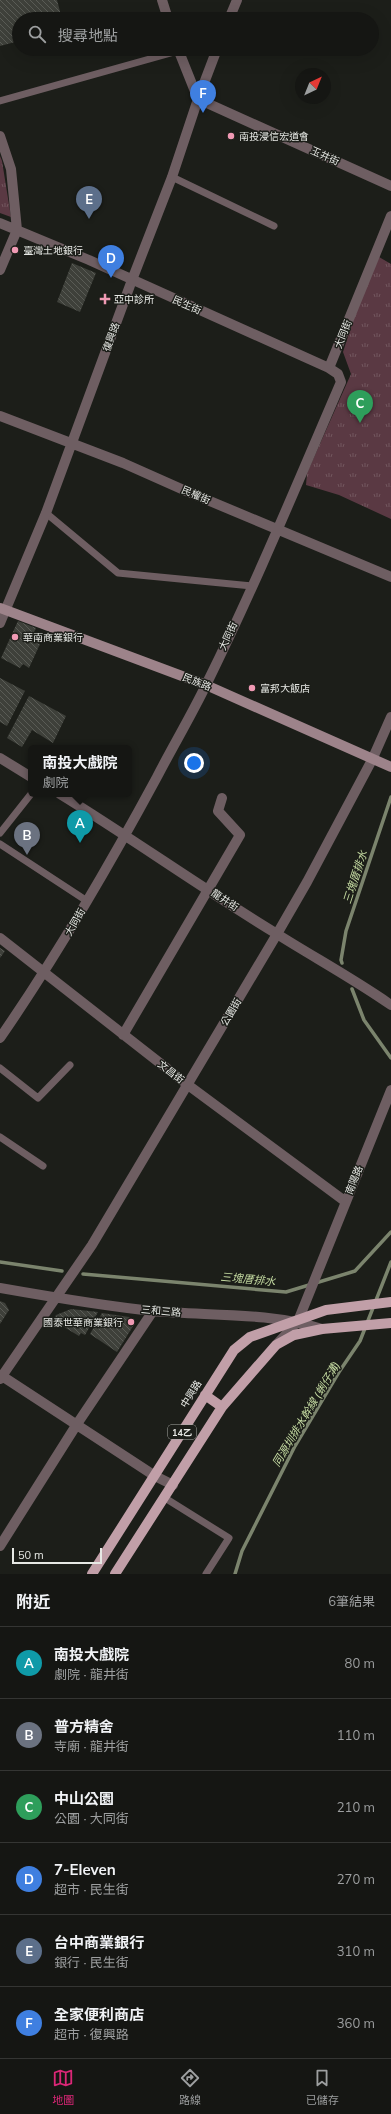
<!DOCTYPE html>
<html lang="zh-TW">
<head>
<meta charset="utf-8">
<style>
  :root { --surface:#151613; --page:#222321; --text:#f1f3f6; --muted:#9d9fa0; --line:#343533; --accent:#db2777 }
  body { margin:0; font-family:Mulish,"Noto Sans TC",sans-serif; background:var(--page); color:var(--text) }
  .compass { position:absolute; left:295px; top:68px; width:36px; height:36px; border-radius:50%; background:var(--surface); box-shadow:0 4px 16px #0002; rotate:43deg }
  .scale { position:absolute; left:12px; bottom:10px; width:90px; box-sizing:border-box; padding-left:4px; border:2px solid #e7e9e5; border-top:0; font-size:11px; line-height:14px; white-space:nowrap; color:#e7e9e5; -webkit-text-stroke:3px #1c1e19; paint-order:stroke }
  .you { position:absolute; left:194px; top:763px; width:14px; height:14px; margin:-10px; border:3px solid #fff; border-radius:50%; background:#1a73e8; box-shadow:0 0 0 6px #1a73e833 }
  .badge { display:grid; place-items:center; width:26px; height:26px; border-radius:50%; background:var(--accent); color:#fff; font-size:13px; font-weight:700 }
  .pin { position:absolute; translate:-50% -33px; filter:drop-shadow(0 1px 2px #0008) }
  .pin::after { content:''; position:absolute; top:21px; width:14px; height:12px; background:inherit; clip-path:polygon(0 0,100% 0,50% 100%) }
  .popup { position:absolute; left:28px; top:745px; width:104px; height:52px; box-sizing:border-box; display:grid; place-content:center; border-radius:6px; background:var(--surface); filter:drop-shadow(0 1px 3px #0005); font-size:13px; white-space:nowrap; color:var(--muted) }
  .popup b { font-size:15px; color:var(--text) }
  .popup::after { content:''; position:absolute; left:50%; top:100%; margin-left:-8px; border:8px solid transparent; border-top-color:var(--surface) }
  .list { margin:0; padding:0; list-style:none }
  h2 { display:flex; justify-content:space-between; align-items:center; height:52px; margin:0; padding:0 16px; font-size:17px }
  h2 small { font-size:13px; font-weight:400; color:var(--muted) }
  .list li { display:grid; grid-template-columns:26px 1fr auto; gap:12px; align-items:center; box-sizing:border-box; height:72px; padding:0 16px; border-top:1px solid var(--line) }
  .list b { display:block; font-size:15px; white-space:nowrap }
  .list p { margin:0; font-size:13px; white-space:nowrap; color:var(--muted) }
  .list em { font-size:13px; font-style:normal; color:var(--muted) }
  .icon { flex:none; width:22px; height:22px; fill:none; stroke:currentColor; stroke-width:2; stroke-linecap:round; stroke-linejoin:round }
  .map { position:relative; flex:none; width:391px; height:1574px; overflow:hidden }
  .search { position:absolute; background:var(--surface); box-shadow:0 4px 16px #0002; left:12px; right:12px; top:12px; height:44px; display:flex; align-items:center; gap:10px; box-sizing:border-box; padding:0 14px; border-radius:22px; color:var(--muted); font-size:15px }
  .sheet { height:484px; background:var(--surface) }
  nav { display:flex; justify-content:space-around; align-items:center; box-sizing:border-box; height:56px; border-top:1px solid var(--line); background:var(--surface); font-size:11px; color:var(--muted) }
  nav a { display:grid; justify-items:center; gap:2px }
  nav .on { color:var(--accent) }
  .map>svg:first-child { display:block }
  .park { fill:url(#park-tufts) }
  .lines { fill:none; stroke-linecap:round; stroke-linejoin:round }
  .stream { stroke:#7b846d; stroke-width:3.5 }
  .building { fill:url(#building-back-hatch) }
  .lane { stroke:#6e5e62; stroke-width:7 }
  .street { stroke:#6e5e62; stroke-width:10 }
  .secondary { stroke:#9d838a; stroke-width:10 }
  .primary { stroke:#c19fa8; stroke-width:10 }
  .poi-dot { fill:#f09ab4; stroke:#1c1e19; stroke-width:1.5 }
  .labels { text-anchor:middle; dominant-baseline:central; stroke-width:3; stroke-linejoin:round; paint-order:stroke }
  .shield { fill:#1c1e19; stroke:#aaaca8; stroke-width:1 }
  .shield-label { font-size:9px; font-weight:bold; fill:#e7e9e5 }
  .poi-label { font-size:10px; fill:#e7e9e5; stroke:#1c1e19; text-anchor:start }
  .street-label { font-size:10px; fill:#e7e9e5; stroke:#1c1e19 }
  .water-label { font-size:11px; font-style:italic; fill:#c5dba2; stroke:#1c1e19 }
</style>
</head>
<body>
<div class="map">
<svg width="391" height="1574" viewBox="0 0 391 1574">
  <defs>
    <pattern id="park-tufts" width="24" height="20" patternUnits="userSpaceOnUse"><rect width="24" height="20" fill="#5a3943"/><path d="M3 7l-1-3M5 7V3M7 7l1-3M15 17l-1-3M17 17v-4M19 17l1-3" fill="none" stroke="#72565e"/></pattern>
    <pattern id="building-back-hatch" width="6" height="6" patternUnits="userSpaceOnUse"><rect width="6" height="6" fill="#3e403a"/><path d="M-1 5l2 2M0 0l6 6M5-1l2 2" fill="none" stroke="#5a5c56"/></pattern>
  </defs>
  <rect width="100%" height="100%" fill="#1c1e19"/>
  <!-- park -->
  <path class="park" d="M0,156l2,5 9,56 -11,-4z
    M379,257l12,7v255l-52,-24 -33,-10 1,-12 44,-99 -8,-22 12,-37z"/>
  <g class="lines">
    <!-- stream -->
    <path class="stream" d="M342,963l-1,-3 5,-29 45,-134
      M352,989l12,31 27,38
      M0,1262l62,9
      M83,1274l203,18 69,-21 36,-39
      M235,1574l7,-23 53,-105 44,-74 21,-31 31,-79"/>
  </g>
  <!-- building -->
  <path class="building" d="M0,0h57l5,19h-43v22l-19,5z
    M72,263l24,10 -16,39 -23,-10z
    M18,621l18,7 -6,12 10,4 -11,24 -6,-4 -3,4 -19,-10z
    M0,678l25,13 -18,35 -7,-4z
    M29,696l37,20 -13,27 -21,-13 -10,17 -15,-9z
    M0,948l5,3 -5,7z
    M0,1301l5,2 4,7 -9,14z
    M71,1309l27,3 -13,23 -4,-2 -2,3 -25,-15 2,-6z
    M102,1313l27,4 6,6 -18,29 -27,-18z"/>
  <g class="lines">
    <!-- lane -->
    <path class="lane" d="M0,101l178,-50
      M172,177l102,49
      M46,513l72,60 134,13
      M0,833l31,-39
      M0,844l87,57
      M0,1068l38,30 32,-33
      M0,1137l43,29
      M165,1498l64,40 -23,36"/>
    <!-- street -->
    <path class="street" d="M162,0l6,19
      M229,19l8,-19
      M178,49l20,50 193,87
      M0,136l11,33 6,61 -17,40
      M0,223l89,37 240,108
      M0,416l123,47 63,28 205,86
      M0,623l46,-110 86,-233 40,-103 26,-78 19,-50
      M0,758l31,19
      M60,794c73,45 143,95 217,140 38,24 77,45 114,71
      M0,938l188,147 158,117
      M123,1035l117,-200 -22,-24 4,-13
      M0,1038c58,-84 109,-172 157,-261 16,-31 34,-61 49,-92 49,-99 91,-201 135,-303l-3,-8 -9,-6 62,-152
      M0,1288c51,9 102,18 153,23 56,5 116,1 169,18
      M277,1344l21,-23 93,-231
      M2,1376l153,100 18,9
      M0,1379l92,-134 185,-311 30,-52 65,-122 19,-43
      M0,1546l77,-122 76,-113"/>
    <!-- secondary -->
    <path class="secondary" d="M0,608l206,77 185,82"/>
    <!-- primary -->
    <path class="primary" d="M205,1395l17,12
      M92,1574l142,-224 16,-13 76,-27 65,-8
      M115,1574l107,-167 54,-62 18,-10 28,-6 69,-6"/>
  </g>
  <!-- markers -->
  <g class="poi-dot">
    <circle cx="231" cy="136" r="4"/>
    <circle cx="15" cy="250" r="4"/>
    <path d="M103 293h4v4h4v4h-4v4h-4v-4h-4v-4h4z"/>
    <circle cx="15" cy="637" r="4"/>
    <circle cx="252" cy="688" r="4"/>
    <circle cx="131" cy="1322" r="4"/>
  </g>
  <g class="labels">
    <!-- shield labels -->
    <rect class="shield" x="168" y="1425" width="28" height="14" rx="3"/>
    <g class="shield-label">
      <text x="182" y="1432">14乙</text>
    </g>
    <!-- poi labels -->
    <g class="poi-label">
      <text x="239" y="136">南投浸信宏道會</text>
      <text x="23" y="250">臺灣土地銀行</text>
      <text x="114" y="299">亞中診所</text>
      <text x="23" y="637">華南商業銀行</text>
      <text x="260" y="688">富邦大飯店</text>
      <text x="123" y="1322" text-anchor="end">國泰世華商業銀行</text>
    </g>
    <!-- street labels -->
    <g class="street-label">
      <text transform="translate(325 156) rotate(24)">玉井街</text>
      <text transform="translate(187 305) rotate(24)">民生街</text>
      <text transform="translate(343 334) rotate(-68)">大同街</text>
      <text transform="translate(111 337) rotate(-70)">復興路</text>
      <text transform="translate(196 495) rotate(23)">民權街</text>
      <text transform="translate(228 636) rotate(-65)">大同街</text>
      <text transform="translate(197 682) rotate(22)">民族路</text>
      <text transform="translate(225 900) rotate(33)">龍井街</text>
      <text transform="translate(75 922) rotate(-60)">大同街</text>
      <text transform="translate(231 1012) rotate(-59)">公園街</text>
      <text transform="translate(171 1072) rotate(38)">文昌街</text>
      <text transform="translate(354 1180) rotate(-68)">南陽路</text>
      <text transform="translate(161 1311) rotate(5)">三和三路</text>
      <text transform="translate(191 1394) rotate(-58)">中興路</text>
    </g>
    <!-- water labels -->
    <g class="water-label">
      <text transform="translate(355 877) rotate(-72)">三塊厝排水</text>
      <text transform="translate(248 1279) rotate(5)">三塊厝排水</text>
      <text transform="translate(306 1414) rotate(-59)">同源圳排水幹線 (蜊仔溝)</text>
    </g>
  </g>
</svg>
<svg class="compass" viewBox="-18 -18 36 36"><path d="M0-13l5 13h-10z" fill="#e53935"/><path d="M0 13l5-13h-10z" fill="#9d9fa0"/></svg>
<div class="scale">50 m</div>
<div class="you"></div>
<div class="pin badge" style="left:80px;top:843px;background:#0f9aa8">A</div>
<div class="popup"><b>南投大戲院</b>劇院</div>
<div class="pin badge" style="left:27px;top:855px;background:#6b7280">B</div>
<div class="pin badge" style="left:360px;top:423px;background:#2e9e5b">C</div>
<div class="pin badge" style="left:111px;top:278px;background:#3f7fe0">D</div>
<div class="pin badge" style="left:89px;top:219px;background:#5c6f8a">E</div>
<div class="pin badge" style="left:203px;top:113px;background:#3f7fe0">F</div>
<div class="search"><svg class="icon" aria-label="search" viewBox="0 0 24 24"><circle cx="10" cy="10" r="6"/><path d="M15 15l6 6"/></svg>搜尋地點</div>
</div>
<section class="sheet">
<h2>附近<small>6筆結果</small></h2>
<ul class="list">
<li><span class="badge" style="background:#0f9aa8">A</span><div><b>南投大戲院</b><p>劇院 · 龍井街</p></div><em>80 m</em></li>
<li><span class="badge" style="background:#6b7280">B</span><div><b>普方精舍</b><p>寺廟 · 龍井街</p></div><em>110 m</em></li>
<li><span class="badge" style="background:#2e9e5b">C</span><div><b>中山公園</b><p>公園 · 大同街</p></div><em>210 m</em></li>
<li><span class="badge" style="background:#3f7fe0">D</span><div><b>7-Eleven</b><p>超市 · 民生街</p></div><em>270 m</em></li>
<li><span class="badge" style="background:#5c6f8a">E</span><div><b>台中商業銀行</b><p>銀行 · 民生街</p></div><em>310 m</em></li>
<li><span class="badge" style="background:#3f7fe0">F</span><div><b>全家便利商店</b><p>超市 · 復興路</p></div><em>360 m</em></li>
</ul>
</section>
<nav>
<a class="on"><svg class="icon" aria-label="map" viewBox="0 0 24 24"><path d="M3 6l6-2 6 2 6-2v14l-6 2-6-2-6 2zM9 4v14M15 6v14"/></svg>地圖</a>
<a><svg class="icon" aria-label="directions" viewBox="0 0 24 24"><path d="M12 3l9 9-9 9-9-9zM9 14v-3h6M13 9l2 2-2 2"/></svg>路線</a>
<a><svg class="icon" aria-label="saved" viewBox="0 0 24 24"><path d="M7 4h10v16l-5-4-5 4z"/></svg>已儲存</a>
</nav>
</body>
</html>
